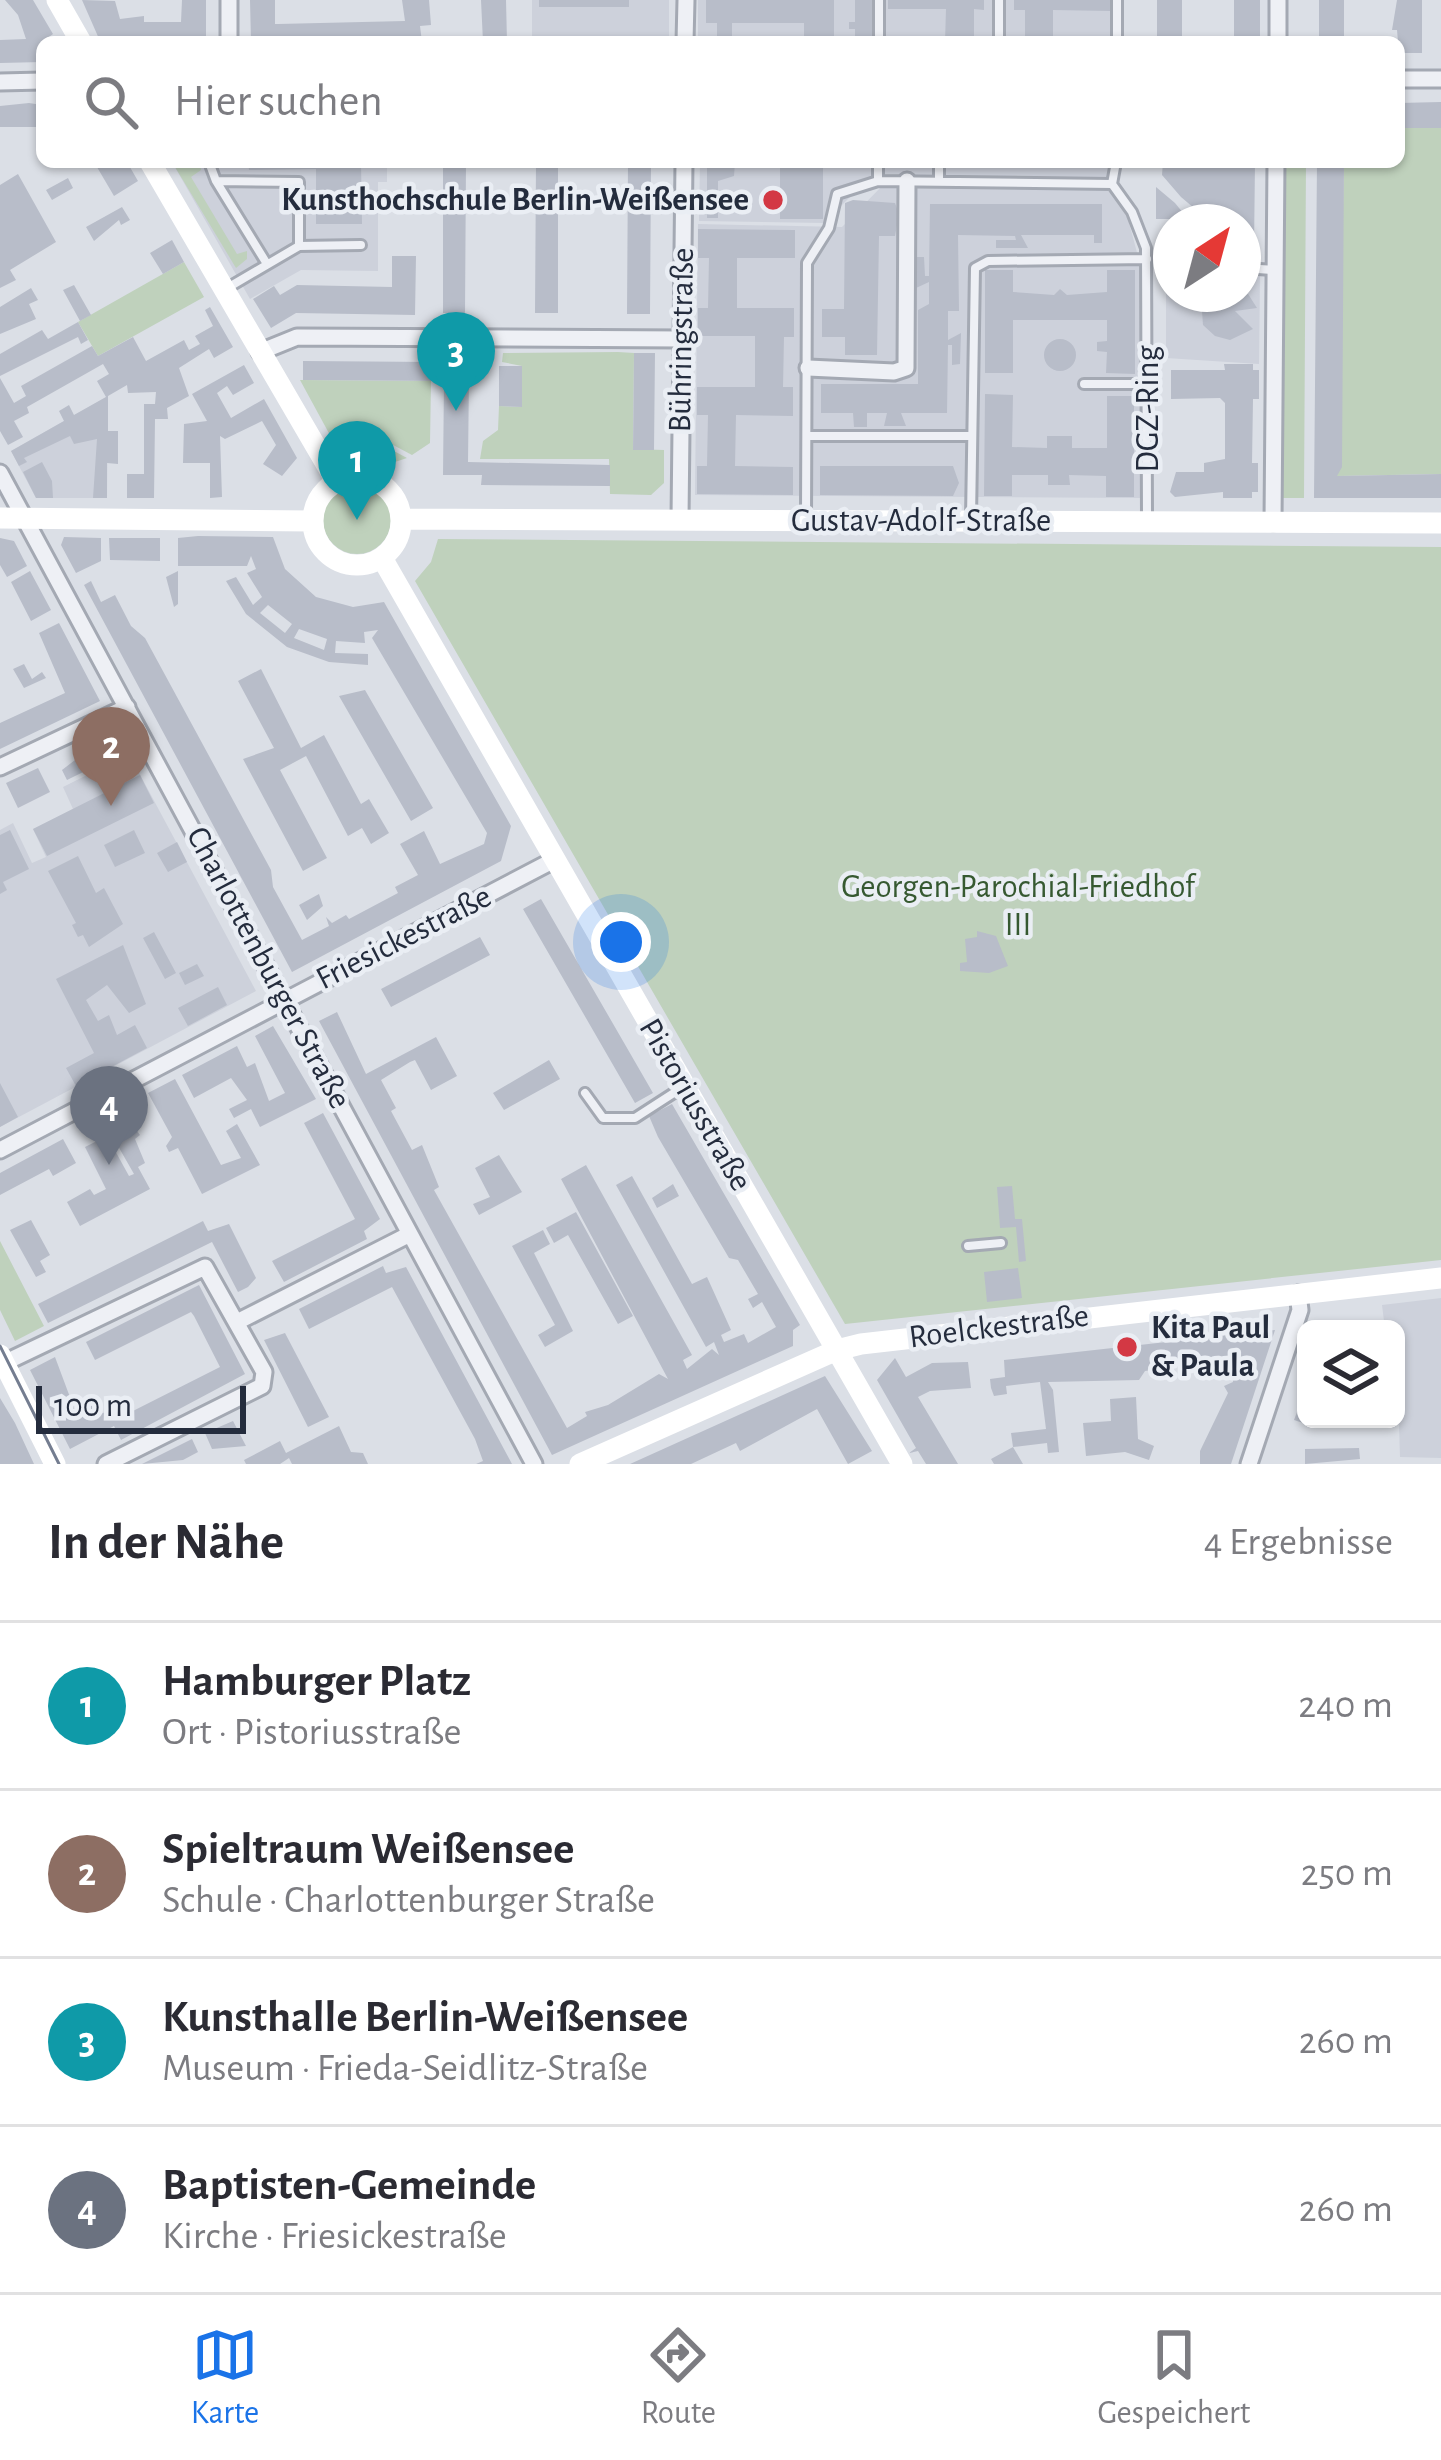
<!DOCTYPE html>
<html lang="de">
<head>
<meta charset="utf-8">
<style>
  :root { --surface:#fff; --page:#f7f7f7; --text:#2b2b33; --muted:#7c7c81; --line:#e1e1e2; --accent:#1a73e8 }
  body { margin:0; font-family:"Alegreya Sans",sans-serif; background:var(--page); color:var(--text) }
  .controls { position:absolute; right:36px; bottom:36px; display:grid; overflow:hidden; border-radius:18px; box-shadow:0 3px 9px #0004 }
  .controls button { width:108px; height:108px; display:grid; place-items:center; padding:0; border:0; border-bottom:3px solid var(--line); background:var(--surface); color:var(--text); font:60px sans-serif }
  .compass { position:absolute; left:1153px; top:204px; width:108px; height:108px; border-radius:50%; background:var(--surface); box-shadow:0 3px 9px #0004; rotate:36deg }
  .scale { position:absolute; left:36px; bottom:30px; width:210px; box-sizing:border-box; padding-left:12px; border:6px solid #242c3d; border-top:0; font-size:33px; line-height:42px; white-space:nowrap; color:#242c3d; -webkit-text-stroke:9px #eaeef4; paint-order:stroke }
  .you { position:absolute; left:621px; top:942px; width:42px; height:42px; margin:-30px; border:9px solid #fff; border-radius:50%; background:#1a73e8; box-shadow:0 0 0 18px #1a73e833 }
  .badge { display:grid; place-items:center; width:78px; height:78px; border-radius:50%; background:var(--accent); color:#fff; font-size:39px; font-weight:700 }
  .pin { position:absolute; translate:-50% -99px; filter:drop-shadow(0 3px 6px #0008) }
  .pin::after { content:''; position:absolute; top:63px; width:42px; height:36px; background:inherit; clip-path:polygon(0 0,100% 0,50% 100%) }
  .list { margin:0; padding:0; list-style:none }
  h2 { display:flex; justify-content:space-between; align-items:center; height:156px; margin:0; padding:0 48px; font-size:51px }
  h2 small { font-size:39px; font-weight:400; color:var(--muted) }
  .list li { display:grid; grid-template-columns:78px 1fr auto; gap:36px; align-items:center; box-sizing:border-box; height:168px; padding:0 48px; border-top:3px solid var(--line) }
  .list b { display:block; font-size:45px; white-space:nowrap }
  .list p { margin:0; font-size:39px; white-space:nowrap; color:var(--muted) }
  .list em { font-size:39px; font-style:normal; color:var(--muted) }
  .icon { flex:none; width:66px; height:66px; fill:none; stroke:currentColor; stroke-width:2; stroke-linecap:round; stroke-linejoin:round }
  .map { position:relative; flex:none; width:1441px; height:1464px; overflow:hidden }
  .search { position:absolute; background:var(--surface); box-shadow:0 3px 9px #0004; left:36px; right:36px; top:36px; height:132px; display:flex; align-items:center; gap:30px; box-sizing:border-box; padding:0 42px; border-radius:18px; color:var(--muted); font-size:45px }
  .sheet { height:828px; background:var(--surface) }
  nav { display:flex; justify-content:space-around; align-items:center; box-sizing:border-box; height:168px; border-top:3px solid var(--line); background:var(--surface); font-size:33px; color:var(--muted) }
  nav a { display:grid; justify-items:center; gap:6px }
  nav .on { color:var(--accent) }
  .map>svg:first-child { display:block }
  .built { fill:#cdd1db }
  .green { fill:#bfd1bc }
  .building { fill:#b8bdc9; fill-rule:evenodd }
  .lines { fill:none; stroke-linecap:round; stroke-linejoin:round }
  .lane-casing { stroke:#a4a9b3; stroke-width:14 }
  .street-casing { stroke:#a4a9b3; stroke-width:21 }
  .lane { stroke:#eef0f5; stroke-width:8 }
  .street { stroke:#eef0f5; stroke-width:15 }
  .secondary { stroke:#fff; stroke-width:21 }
  .tram { stroke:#747d90; stroke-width:3 }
  .poi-dot { fill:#d33844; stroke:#eaeef4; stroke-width:4.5 }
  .labels { text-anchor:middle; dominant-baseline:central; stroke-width:9; stroke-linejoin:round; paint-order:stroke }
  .poi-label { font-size:33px; font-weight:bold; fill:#242c3d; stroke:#eaeef4; text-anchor:end }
  .street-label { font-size:33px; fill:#242c3d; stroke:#eaeef4 }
  .park-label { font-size:33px; fill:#365931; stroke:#eaeef4 }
</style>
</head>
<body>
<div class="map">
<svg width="1441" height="1464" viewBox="0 0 1441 1464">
  <rect width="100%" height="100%" fill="#dbdfe6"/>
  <!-- built -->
  <path class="built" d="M532,0h137v42h-137z
    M698,0h422l-2,42h-420z
    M172,162h215v20h-9v89l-77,-1 -51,29z
    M700,162h415v17l-246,-1 -45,45 -125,-2z
    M883,185l223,3 8,7 14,24 15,56 -2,223 -446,-3 3,-271 144,3z
    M1166,270h5v24h72v-23h17l-1,93 -93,-6z
    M108,396l-1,102h-71l-25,-47z
    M129,754l127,237 -256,136v-297l13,-7 19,40 14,-6 -13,-28 40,-20 -10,-22z
    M1441,1298v160l-41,-1 -4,-128h-11l-3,-24z"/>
  <!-- green -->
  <path class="green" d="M1399,128h42v346l-104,2 7,-314h55z
    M172,162h28l1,8 -10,7 46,77 10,-3v8l-11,9z
    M1283,162h23l-2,336h-24z
    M184,262l20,35 -106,59 -20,-34z
    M618,352l16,1 -1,96 31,1v33l-13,12 -41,-1 -1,-35h-129l3,-18 15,-11 1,-24 22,1 1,-41 -20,-4 1,-9z
    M300,380l131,1 -1,62 -18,12 -32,-17 -49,-1z
    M351,441l28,2 28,15 -24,8 -35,-6 -13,-17z
    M323 520a34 34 0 1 1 68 0a34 34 0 1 1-68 0Z
    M438,539l1003,8v713l-596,64 -430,-743 16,-19z
    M0,1241l44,85 -29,15 -15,-31z"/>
  <!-- building -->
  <path class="building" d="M5,0h28l20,34 -11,8v20l-42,1v-23l26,-1 -8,-24z
    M82,0l33,1 5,18 24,-3v6h37l1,-22h24v42l-106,-1z
    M250,0h25v24h3l127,-3 -3,-21h27l2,25 -11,1 2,16h-171z
    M481,0h25l1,42h-24z
    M539,0h90v7h-90z
    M706,0h128v42h-30v-19h-72v19h-15v-19h-11z
    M855,0h17v42h-17v-13h-6v-7h6z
    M888,0h96v10l-10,-1v33h-29l1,-33h-58z
    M1014,0h97v11l-58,-1v32h-28v-32h-11z
    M1157,0h25v42h-25z
    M1234,0h26v42h-26z
    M1319,0h25v42h-25z
    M1397,0h25v53h-23l-2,-23h-5z
    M1441,102v26h-42v-25z
    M29,103l13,2v22h-42v-21z
    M94,162h33l11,19 -24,15z
    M248,162h113l1,62h-46v-55l-67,1z
    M443,162h23l-1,151h-22z
    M536,162h22v151h-23z
    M628,162h23l-1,152h-23z
    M707,162h28l-1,14 -16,5v37h-11z
    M771,162h52v57h-43v-53z
    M1163,162h92l-1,86h-11v-26h-16l1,-8h-27l-20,-17 -19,-22z
    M1317,162h27l-2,305 -5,9 104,-2v24h-127z
    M18,174l38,68 -46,28 6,10 -16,8v-103z
    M68,178l5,10 -21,12 -6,-10z
    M1156,187l19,16 13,16h-32z
    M853,200l42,3 4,11 -4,22h-16l-2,119h-32v-18h-23v-28h22l1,-106z
    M930,204h172v39h-8v-8h-73l7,13h-32v-8h20l-1,-4 -57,-1 1,76h-11v29l13,-7 -1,31 -8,1v-20h-4l-1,68h-46l5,13h-22l3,-13h-20v14h-13l-1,-14h-32v-29h97v-74l11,-6v-22l-13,6 1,-31h7l1,19h4z
    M122,207l8,13 -9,5 -2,-5 -25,21 -8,-14z
    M698,229l97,1v28h-58v50h57v29h-10l-1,50h10v29l-57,-1 -1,51 58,1v28l-96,-1v-28h10l1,-51h-11v-28h58v-51h-57v-28h10l1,-50h-11z
    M172,240l12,22 -21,12 -13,-21z
    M392,256h24l-1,59 -119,-2 -25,15 -18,-29 21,-13 6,9 17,-10 95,2z
    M985,270h28v22l41,3 6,-6 7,6 40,-3v-22h28v104l-29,-1 1,-21 -10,-1v-9l10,-1v-21h-94v53h-28z
    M74,285l17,30 -11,6 -17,-31z
    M1243,286l14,22 -22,3 18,18 -23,11 -15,-4 -12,-11 -1,-14h-6l6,-17h16l10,9 2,-9h13z
    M31,288l7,12 -9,4 7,15 -36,15v-27z
    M210,307l23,40 -19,11 -5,-9 -30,19 10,28 -22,12 1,11h-13l-1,79h-27v-24h17v-70h11l1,-12 -28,1 -1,-8 -19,11v35h10v33l-11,-1v35h-14l4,-59 -23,5 -4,-8 -46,22 3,4 -8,4 -8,-15 53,-30 -5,-10 10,-6 5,10 32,-18 -9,-16 12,-7 -6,-10 -76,43 2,6 -15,8 9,16 -15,8 -8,-14v-53l14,25 12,-7 -5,-10 71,-40 6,10 35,-19 13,24 38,-21 5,10 11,-6 -5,-8 18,-10 -8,-16z
    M78,322l10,18 -7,4 -3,-7 -78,39v-22l42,-24 6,9z
    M1044 355a16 16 0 1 1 32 0a16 16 0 1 1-32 0Z
    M634,353h21l-1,97h-21z
    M303,361l129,1v13l37,1 -1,86 142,3v21l-129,-1 1,-10h-39l1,-94 -141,-1z
    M1224,364h29v6h6v29h-6l-1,64h6v29h-6v6h-29v-6l-48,5 -5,-5 6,-20h28v-9l21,-4v-56l-5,-5 -49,1v-29h54z
    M244,365l10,18 -21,12 -6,-9 -10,7 14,25 33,-19 33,59 -15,18 -19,-12 13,-19 -14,-24 -37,18 -5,-3 2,61 -12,1v-35h-27l1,-39 23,-3 -15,-27z
    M499,366h23v41l-23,-1z
    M985,394l28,1 -1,52 35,1v-12h25v12h35v-52h27v101h-28v-21l-37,-1 1,10h-22v-10h-36v21h-28z
    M42,462l10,19 1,17h-17l-13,-26z
    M820,466h133l6,17 -6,13 -133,-1z
    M198,536l75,1 12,32 31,28 37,10 31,-5 127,224 -10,35 -209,111 -208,-387 7,-4 10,21 14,-7 16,31 14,12 126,232 2,17 29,53 27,-14 -3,-9 6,6 14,-8 3,4 49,-26 -3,-6 23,-12 -18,-31 13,-7 11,-6 16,33 44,-20 3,-11 -115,-195 6,-8 -14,2 1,11 -29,-2 -1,12 33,1v11l-39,-3 -42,-15 -41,-33 -20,-33 10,-4 17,28 9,-8 -15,-24 9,-4 -5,-13 -4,10h-69v-28zM268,605l24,19 -7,9 -25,-20zM299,629l28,10 -3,11 -30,-12z
    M64,537l37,1v23l-25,12 -15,-28z
    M0,538l14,3 13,25 -20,11 -7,-12z
    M109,538h51v23l-50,-1z
    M30,571l21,39 -20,11 -20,-39z
    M178,571v33l-4,3 -8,-30z
    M59,623l41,78 -100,48v-26l65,-30 -26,-60z
    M24,664l8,15 10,-7 4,6 -22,10 -11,-19z
    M261,669l40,79 23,-13 37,69 8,-5 20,34 -18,11 -9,-16 -14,8 -42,-80 -26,14 47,88 -24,13 -60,-112 31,-11 -36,-67z
    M365,690l68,118 -22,13 -72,-125z
    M121,741l5,10 -59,29 -5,-10 13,-10z
    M38,768l12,24 -32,16 -12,-25z
    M140,775l14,28 -107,53 -14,-27z
    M10,830l19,39 -26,13 4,8 -7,4v-59z
    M134,830l11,23 -30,14 -11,-22z
    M177,842l10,20 -19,10 -11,-19z
    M78,856l18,37 8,-5 19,36 -34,23 -6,-12 -5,2 -6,-12 4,-2 -28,-52z
    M319,894l4,12 -16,14 -8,-15z
    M541,899l112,194 -18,10 -112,-194z
    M977,931l19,5 12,30 -19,7 -29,-2v-8l7,-1 -2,-23 12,-2z
    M154,932l22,41 -11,6 -22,-41z
    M480,937l10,18 -99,52 -10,-18z
    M123,945l23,59 -17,9 -22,-28 -21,15 12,21 11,-6 8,20 18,-10 12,23 -71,38 -10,-18 28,-15 -38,-74z
    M197,964l7,12 -19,9 -6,-12z
    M218,987l9,18 -39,21 -10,-18z
    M337,1012l29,62 70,-37 21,39 -26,14 -16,-30 -5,2 -29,18 15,28 -5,3 21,39 10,-5 17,42 -5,3 133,238 20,-12 -2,-4 23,-7 51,-31 9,5 -107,-200 25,-14 106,190 -9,5 4,9 25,-20 7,6 -5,-13 -8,5 -90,-162 16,-9 60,108 15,-7 24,53 -10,5 3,7 20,-8 4,9 28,-16 -14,-25 -9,6 -5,-9 10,-5 -20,-34 -9,-2 -71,-121 -9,-21 23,-12 128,221 -7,5v16l-241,109 -233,-434z
    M273,1026l43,73 -56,28 -9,-18 -17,9 -5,-9 18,-9 -16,-22 -37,20 -12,-23 55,-29 10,21 8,-4 14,38 16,-8 -30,-57z
    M549,1060l11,19 -56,31 -11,-17z
    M175,1079l46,86 20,-7 -15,-27 11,-7 23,41 -58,29 -24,-46 -9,4 -3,-6 6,-9 -24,-44z
    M0,1083l18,34 -18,10z
    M120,1108l20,27 -5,4 10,24 -7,4 12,22 -70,37 -13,-24 23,-13 4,6 12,-6 -21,-42 22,-11 22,40 5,-2 -32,-56z
    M323,1113l57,106 -16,12 3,8 -83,43 -12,-21 83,-42 -51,-96z
    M63,1139l13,24 -23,13 -4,-7 -49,26v-22z
    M499,1155l23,37 -43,23 -6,-11 17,-7 -15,-29z
    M673,1184l6,12 -22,12 -5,-10z
    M1012,1186l3,33h7l4,42 -7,1 -3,-35 -16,1 -3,-41z
    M576,1212l57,104 -15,8 -50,-89 -14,8 -8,-15z
    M31,1220l19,35 -10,6 6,11 -10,5 -26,-47z
    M203,1221l5,10 21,-7 27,54 -8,9 -10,5 -26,-50 -164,81 -10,-19z
    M543,1230l7,14 -16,9 39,78 -28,16 -7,-12 17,-10 -43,-79z
    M383,1266l3,7 20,-6 106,197h-36l7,-3 -8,-22 -83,-152 -83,42 -10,-20z
    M1018,1268l4,30 -35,4 -3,-30z
    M199,1285l46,89 -124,66 -7,-14 -44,23 -40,-79 25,-13 22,59 17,-12 5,11 20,-10 6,10 95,-48 -26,-51 -3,-4 -96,48 -9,-18z
    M1275,1330l-44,134h-31v-13l28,-58 -4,-7 9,-4 -2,-25 -20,1 -10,10 -5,-4 -51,7 -6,9 -91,2 5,8 6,62 -11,1 -1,-10 -34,4 -2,-14 35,-4 -6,-47 -34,4 1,8 -13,2 -3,-8 -1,-9 15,-2 -1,-17z
    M285,1333l44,84 -21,10 -44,-87z
    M895,1358l11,19 26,-14 36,-1 3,26 -41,3 -12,6 40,67h-32l-8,-13 -9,2 7,-5 -39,-68z
    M825,1376l47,75 -24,13 -31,-55 -77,42 -4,-8 -45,21h-61z
    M1306,1388v31h15l-3,9 -24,-8z
    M1136,1397l2,42 16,7 -5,14 -24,-8 -39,4 -3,-33 28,-2 -1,-22z
    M0,1398l15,25 19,41h-34z
    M233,1421l13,25 -34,3 -7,-16z
    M339,1426l12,26 12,1 5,11h-76l-3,-6 -9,6h-34l-2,-4 36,-19 6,12z
    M192,1439l6,13 -15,8 -41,4z
    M1013,1447l10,17h-29l-3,-5z
    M1359,1448l1,11 -55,5v-15z"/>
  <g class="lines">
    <defs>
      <path id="lane" d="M879,42v-42
        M999,42v-42
        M1117,42v-42
        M209,162l7,19
        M1116,162l-4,22 20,28 14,36 1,269
        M939,180v-18
        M878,181v-19
        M267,264l-51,-83 83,1v64
        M1243,268l31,2
        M229,287l70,-41 62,-1
        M1084,384h65
        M807,436h163
        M806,517l1,-254 22,-35 8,-34 41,-13 234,3
        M971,518l4,-250 13,-7 159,-2
        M585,1093l18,25h32l48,-31
        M968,1246l33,-3"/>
      <path id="street" d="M229,0v42
        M685,42l1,-42
        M1278,42v-42
        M1399,79h42
        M0,82l42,-1
        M260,352l37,-15 385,2
        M808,368l86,4 12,-4 1,-187
        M0,473l534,991
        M680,519l4,-357
        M1273,522l3,-360
        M0,767l127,-60
        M0,1150l554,-290
        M237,1322l173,-88
        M4,1363l201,-96 59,105 -2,14 -156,78
        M1249,1464l51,-154 -2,-16"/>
    </defs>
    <!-- lane casing -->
    <use href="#lane" class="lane-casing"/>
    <!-- street casing -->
    <use href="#street" class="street-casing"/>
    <!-- lane -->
    <use href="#lane" class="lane"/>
    <!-- street -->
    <use href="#street" class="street"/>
    <!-- secondary -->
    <path class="secondary" d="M57,0l24,42
      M150,162l186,319
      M313 521a44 44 0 1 1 88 0a44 44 0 1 1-88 0Z
      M0,518l312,3
      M401,519l1040,4
      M382,558l520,906
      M0,1355l55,109
      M580,1464l257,-114 24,-6 580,-66"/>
    <!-- tram -->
    <path class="tram" d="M0,1346l59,118"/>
  </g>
  <!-- markers -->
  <g class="poi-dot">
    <circle cx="773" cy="200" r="12"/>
    <circle cx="1127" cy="1347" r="12"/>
  </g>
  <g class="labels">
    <!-- poi labels -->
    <g class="poi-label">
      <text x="749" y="200">Kunsthochschule Berlin-Weißensee</text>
      <text x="1151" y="1328" text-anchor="start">Kita Paul<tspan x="1151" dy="38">&amp; Paula</tspan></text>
    </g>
    <!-- street labels -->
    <g class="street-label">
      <text transform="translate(682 340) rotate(-89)">Bühringstraße</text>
      <text transform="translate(1148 409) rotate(-90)">DGZ-Ring</text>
      <text x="921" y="521">Gustav-Adolf-Straße</text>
      <text transform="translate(404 938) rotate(-27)">Friesickestraße</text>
      <text transform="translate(268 968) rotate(62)">Charlottenburger Straße</text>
      <text transform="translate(695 1105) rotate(60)">Pistoriusstraße</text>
      <text transform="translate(999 1327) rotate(-7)">Roelckestraße</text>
    </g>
    <!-- park labels -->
    <g class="park-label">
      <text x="1018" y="887">Georgen-Parochial-Friedhof<tspan x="1018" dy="38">III</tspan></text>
    </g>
  </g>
</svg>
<div class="controls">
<button><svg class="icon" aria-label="layers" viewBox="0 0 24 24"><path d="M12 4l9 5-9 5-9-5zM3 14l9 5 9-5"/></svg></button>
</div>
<svg class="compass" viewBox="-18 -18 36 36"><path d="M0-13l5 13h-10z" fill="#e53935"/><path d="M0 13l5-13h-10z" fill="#7c7c81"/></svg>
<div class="scale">100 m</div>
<div class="you"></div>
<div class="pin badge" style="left:357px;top:520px;background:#0f9aa8">1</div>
<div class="pin badge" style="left:111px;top:806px;background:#8d6e63">2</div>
<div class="pin badge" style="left:456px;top:411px;background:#0f9aa8">3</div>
<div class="pin badge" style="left:109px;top:1165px;background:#6b7280">4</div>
<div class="search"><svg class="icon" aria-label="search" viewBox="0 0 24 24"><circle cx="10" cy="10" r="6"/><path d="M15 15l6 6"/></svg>Hier suchen</div>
</div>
<section class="sheet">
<h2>In der Nähe<small>4 Ergebnisse</small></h2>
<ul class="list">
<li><span class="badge" style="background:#0f9aa8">1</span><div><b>Hamburger Platz</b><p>Ort · Pistoriusstraße</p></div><em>240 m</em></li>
<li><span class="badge" style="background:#8d6e63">2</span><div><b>Spieltraum Weißensee</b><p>Schule · Charlottenburger Straße</p></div><em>250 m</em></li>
<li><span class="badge" style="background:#0f9aa8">3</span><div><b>Kunsthalle Berlin-Weißensee</b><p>Museum · Frieda-Seidlitz-Straße</p></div><em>260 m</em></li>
<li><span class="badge" style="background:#6b7280">4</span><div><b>Baptisten-Gemeinde</b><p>Kirche · Friesickestraße</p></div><em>260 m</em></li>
</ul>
</section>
<nav>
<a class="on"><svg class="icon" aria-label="map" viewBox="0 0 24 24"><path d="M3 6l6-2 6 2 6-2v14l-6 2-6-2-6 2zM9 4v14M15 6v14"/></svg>Karte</a>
<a><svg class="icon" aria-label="directions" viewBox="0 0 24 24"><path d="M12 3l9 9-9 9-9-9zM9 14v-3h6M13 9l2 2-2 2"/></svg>Route</a>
<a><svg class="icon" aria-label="saved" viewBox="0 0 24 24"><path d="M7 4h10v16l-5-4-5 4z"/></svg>Gespeichert</a>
</nav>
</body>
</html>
